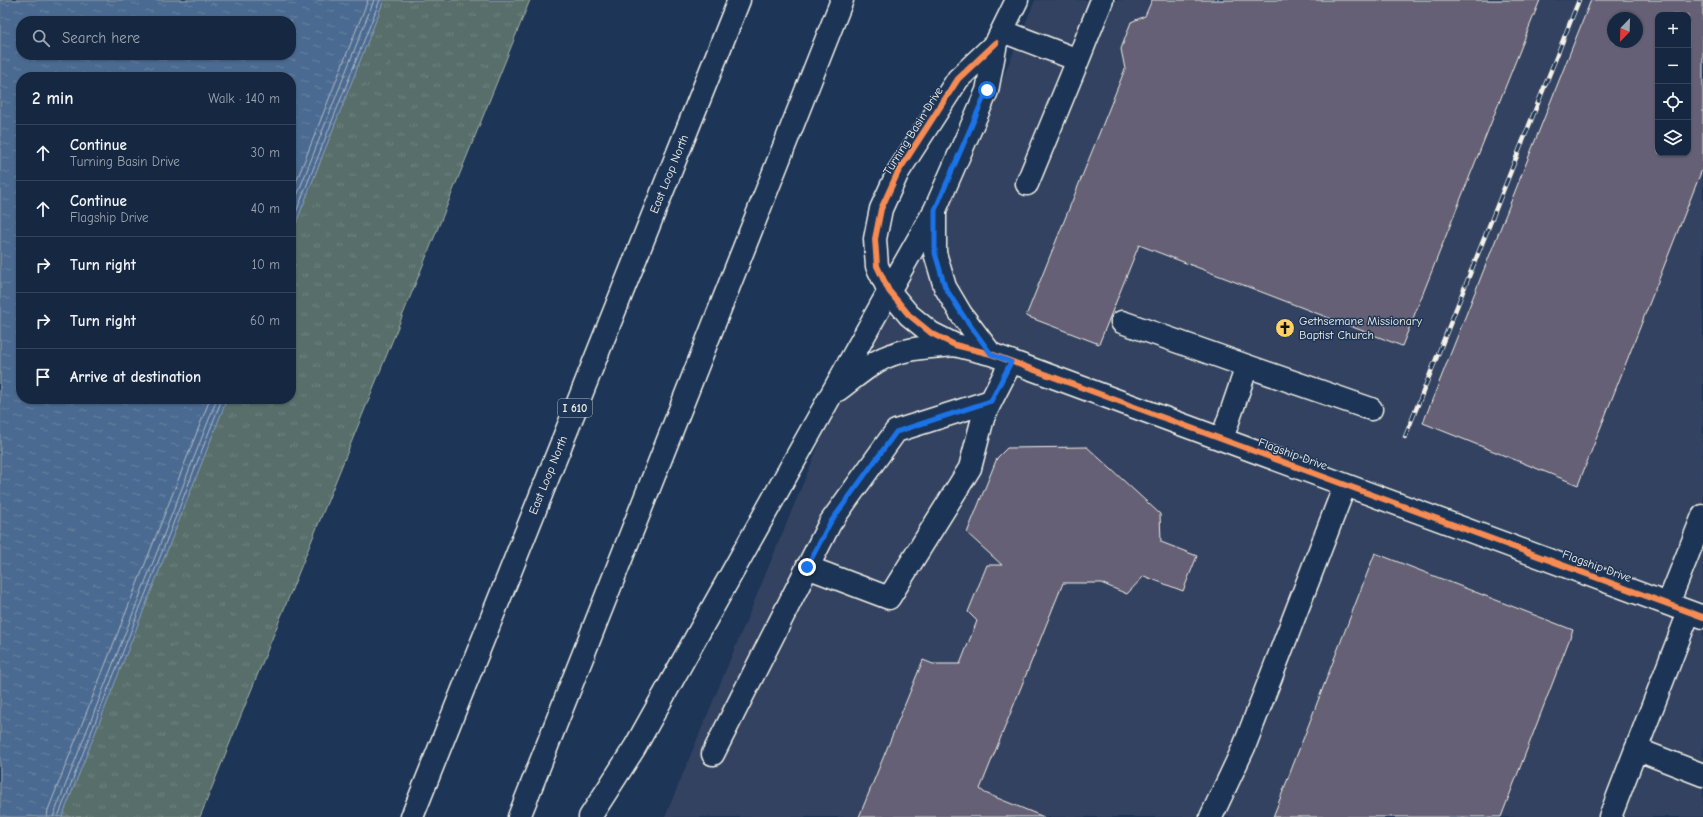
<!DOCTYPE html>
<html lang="en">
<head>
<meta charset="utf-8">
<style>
  :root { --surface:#162841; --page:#23344c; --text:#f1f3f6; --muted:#9ea6b1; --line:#35445a }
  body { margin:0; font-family:"Comic Neue",sans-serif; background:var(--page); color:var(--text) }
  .controls { position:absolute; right:12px; top:12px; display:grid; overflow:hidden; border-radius:8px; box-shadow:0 1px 3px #0004 }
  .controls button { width:36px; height:36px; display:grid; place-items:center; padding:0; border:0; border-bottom:1px solid var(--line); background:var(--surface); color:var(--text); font:20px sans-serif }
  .compass { position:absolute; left:1607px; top:12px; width:36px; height:36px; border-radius:50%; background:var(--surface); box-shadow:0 1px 3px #0004; rotate:203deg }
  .stop { position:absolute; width:12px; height:12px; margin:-9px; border:3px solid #1a73e8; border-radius:50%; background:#fff }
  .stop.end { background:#1a73e8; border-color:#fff; box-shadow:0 1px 4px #0008 }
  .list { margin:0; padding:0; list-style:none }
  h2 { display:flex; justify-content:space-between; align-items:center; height:52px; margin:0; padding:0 16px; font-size:17px }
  h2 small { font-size:13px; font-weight:400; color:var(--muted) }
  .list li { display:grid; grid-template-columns:26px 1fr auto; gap:12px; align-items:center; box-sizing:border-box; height:56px; padding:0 16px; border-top:1px solid var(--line) }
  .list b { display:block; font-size:15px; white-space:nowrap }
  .list p { margin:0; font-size:13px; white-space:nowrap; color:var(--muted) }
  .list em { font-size:13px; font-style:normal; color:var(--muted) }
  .icon { flex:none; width:22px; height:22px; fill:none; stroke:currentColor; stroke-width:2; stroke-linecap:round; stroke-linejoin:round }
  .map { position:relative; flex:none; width:1703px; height:817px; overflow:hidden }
  .search { position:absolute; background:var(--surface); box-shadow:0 1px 3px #0004; left:16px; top:16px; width:280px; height:44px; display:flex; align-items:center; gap:10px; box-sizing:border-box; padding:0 14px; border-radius:16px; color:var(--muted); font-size:15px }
  .panel { position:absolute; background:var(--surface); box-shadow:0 1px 3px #0004; left:16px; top:72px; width:280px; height:332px; border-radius:16px }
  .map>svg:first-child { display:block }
  .built { fill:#334260; fill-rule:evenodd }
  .grass { fill:url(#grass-tufts); stroke:#a6b0a9; fill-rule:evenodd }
  .water { fill:url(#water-ripples); stroke:#8fa1b4; fill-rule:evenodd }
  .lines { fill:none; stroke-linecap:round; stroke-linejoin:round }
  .shore { stroke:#b1bbc5; stroke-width:1 }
  .building { fill:#656074; stroke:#f4f1e8; fill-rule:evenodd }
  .minor-casing { stroke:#f4f1e8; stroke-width:25 }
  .highway-casing { stroke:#f4f1e8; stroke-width:25 }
  .minor { stroke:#1d3557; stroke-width:22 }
  .highway { stroke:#1d3557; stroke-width:22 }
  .rail-casing { stroke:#f4f1e8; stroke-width:4.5 }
  .rail { stroke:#1d3557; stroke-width:3; stroke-dasharray:9; stroke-linecap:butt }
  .cycleway-casing { stroke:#1d3557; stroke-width:8 }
  .cycleway { stroke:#f68b52; stroke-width:6 }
  .route { stroke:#1a73e8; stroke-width:5 }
  .labels { text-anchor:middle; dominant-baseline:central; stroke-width:3; stroke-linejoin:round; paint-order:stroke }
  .shield { fill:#1d3557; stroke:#b4b9bc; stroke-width:1 }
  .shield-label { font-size:11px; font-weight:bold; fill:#f4f1e8 }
  .street-label { font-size:12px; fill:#f4f1e8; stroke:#1d3557 }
  .poi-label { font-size:12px; fill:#f4f1e8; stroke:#1d3557; text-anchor:start }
</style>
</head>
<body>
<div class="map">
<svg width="1703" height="817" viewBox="0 0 1703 817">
  <defs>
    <pattern id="grass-tufts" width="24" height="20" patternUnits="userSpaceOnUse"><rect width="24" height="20" fill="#596e6a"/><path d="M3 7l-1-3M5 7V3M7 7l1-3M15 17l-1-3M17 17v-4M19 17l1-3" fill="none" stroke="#71837f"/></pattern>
    <pattern id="water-ripples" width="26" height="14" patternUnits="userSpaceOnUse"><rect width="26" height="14" fill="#4c6b91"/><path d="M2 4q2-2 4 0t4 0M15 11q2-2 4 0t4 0" fill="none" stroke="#6681a0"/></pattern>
  </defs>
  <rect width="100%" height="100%" fill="#1d3557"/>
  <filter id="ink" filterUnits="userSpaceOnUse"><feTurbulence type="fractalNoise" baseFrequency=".025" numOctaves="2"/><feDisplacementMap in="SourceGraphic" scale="8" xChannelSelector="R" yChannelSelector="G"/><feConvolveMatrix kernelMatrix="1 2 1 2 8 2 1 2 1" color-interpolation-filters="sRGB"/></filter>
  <g filter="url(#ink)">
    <!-- built -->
    <path class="built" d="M1035,0h668v817h-1038l165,-399 118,-208zM1658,15h30v138h-30zM1613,18h24v24h-24z"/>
    <!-- grass -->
    <path class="grass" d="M0,0h530l-330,817h-200zM21,21h270v34h-270zM21,77h270v322h-270z"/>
    <!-- water -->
    <path class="water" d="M0,0h384l-93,236v-159h-270v322h206l-165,418h-62zM21,21h270v34h-270z"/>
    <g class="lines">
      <!-- shore -->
      <path class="shore" d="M291,195l77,-195
        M291,211l83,-211
        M291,225l89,-225
        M47,817l1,-7 162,-411
        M53,817l164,-418
        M58,817l164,-418"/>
    </g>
    <!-- building -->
    <path class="building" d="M1152,0h388l-138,346 -263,-101 -40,99 -73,-28 99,-247 -4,-20 10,-27 14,-6z
      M1591,0h112v167l-125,318 -155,-62zM1658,15h30v138h-30zM1613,18h24v24h-24z
      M1087,447l73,67 1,28 36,14 -14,35 -39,-15 -17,18 -26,-11h-38l-83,206 5,4 59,24h-185l64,-157 10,4h27l17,-43 -9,-9 19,-47h15l-35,-32 30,-75 10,-10z
      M1375,553l198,77 -72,187h-228z"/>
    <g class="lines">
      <defs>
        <path id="minor" d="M1002,31l76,29
          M996,43l-38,36 -60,93 -17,37 -6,30 2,27 12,25 20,24 22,18 24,12 36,9 712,263
          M1027,184l51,-124 24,-60
          M935,211v42l10,34 16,27 30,40
          M889,291l46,-81 52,-119 9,-48 21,-43
          M1122,322l125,44
          M1222,439l25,-73 124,43
          M807,567l82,31 81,-130 13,-50 8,-17
          M1668,604l35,-88
          M1636,749l67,26
          M713,754l117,-231 66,-92 95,-30 20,-39
          M1211,817l33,-70 101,-262
          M1610,817l79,-205"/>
        <path id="highway" d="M838,390c12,-9 25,-20 38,-28 24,-14 52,-15 79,-17
          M412,817l327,-817
          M519,817l323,-817
          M590,817l45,-70 254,-456"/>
      </defs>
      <!-- minor casing -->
      <use href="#minor" class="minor-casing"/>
      <!-- highway casing -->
      <use href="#highway" class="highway-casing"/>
      <!-- minor -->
      <use href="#minor" class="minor"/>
      <!-- highway -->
      <use href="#highway" class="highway"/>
      <defs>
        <path id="rail" d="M1405,437l174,-437"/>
      </defs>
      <!-- rail casing -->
      <use href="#rail" class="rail-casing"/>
      <!-- rail -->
      <use href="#rail" class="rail"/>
      <defs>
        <path id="cycleway" d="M996,43l-38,36 -60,93 -17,37 -6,30 2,27 12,25 20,24 22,18 24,12 36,9 712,263"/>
      </defs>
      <!-- cycleway casing -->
      <use href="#cycleway" class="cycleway-casing"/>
      <!-- cycleway -->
      <use href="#cycleway" class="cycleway"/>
    </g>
  </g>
  <g class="lines" filter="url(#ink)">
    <!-- route -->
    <path class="route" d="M807,567l23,-44 66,-91 95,-31 20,-39 -20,-8 -29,-40 -17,-27 -10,-34v-43l52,-120"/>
  </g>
  <!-- icons -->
  <defs>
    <symbol id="church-disc" viewBox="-11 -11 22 22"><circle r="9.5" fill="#ffd166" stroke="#1d3557"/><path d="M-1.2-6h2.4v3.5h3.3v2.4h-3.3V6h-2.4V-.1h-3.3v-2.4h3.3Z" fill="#111"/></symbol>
  </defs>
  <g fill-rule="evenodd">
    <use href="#church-disc" x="1274" y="317" width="22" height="22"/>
  </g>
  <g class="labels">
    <!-- shield labels -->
    <rect class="shield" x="558" y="399" width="34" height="18" rx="3"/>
    <g class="shield-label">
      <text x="575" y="408">I 610</text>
    </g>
    <!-- street labels -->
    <g class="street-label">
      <text transform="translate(913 131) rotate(-58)">Turning Basin Drive</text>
      <text transform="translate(669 174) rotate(-68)">East Loop North</text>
      <text transform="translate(1293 454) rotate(20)">Flagship Drive</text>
      <text transform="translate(548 475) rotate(-68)">East Loop North</text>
      <text transform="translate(1597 566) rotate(20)">Flagship Drive</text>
    </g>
    <!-- poi labels -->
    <g class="poi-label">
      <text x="1299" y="321">Gethsemane Missionary<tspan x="1299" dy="14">Baptist Church</tspan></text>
    </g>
  </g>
</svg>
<div class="controls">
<button>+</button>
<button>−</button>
<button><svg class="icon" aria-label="locate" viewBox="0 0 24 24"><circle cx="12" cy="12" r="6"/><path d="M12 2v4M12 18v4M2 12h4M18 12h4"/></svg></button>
<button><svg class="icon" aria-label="layers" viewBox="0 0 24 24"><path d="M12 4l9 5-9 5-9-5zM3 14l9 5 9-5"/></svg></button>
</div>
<svg class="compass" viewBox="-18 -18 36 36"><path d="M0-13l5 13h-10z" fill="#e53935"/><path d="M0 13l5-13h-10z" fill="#9ea6b1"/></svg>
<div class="stop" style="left:987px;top:90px"></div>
<div class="stop end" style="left:807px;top:567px"></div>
<div class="search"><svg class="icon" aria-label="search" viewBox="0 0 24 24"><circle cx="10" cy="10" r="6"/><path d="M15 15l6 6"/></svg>Search here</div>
<section class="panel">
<h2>2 min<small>Walk · 140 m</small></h2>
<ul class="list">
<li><svg class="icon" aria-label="ahead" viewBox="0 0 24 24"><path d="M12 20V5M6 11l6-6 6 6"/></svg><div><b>Continue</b><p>Turning Basin Drive</p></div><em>30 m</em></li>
<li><svg class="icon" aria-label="ahead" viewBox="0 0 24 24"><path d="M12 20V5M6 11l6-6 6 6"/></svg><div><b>Continue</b><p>Flagship Drive</p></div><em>40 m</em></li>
<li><svg class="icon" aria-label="right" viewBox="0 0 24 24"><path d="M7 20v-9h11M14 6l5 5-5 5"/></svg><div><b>Turn right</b></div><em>10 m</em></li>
<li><svg class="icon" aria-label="right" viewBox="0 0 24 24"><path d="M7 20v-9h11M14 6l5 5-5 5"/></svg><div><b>Turn right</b></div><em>60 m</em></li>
<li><svg class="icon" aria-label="arrive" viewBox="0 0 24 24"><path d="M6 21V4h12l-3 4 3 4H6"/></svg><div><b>Arrive at destination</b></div></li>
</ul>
</section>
</div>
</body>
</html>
